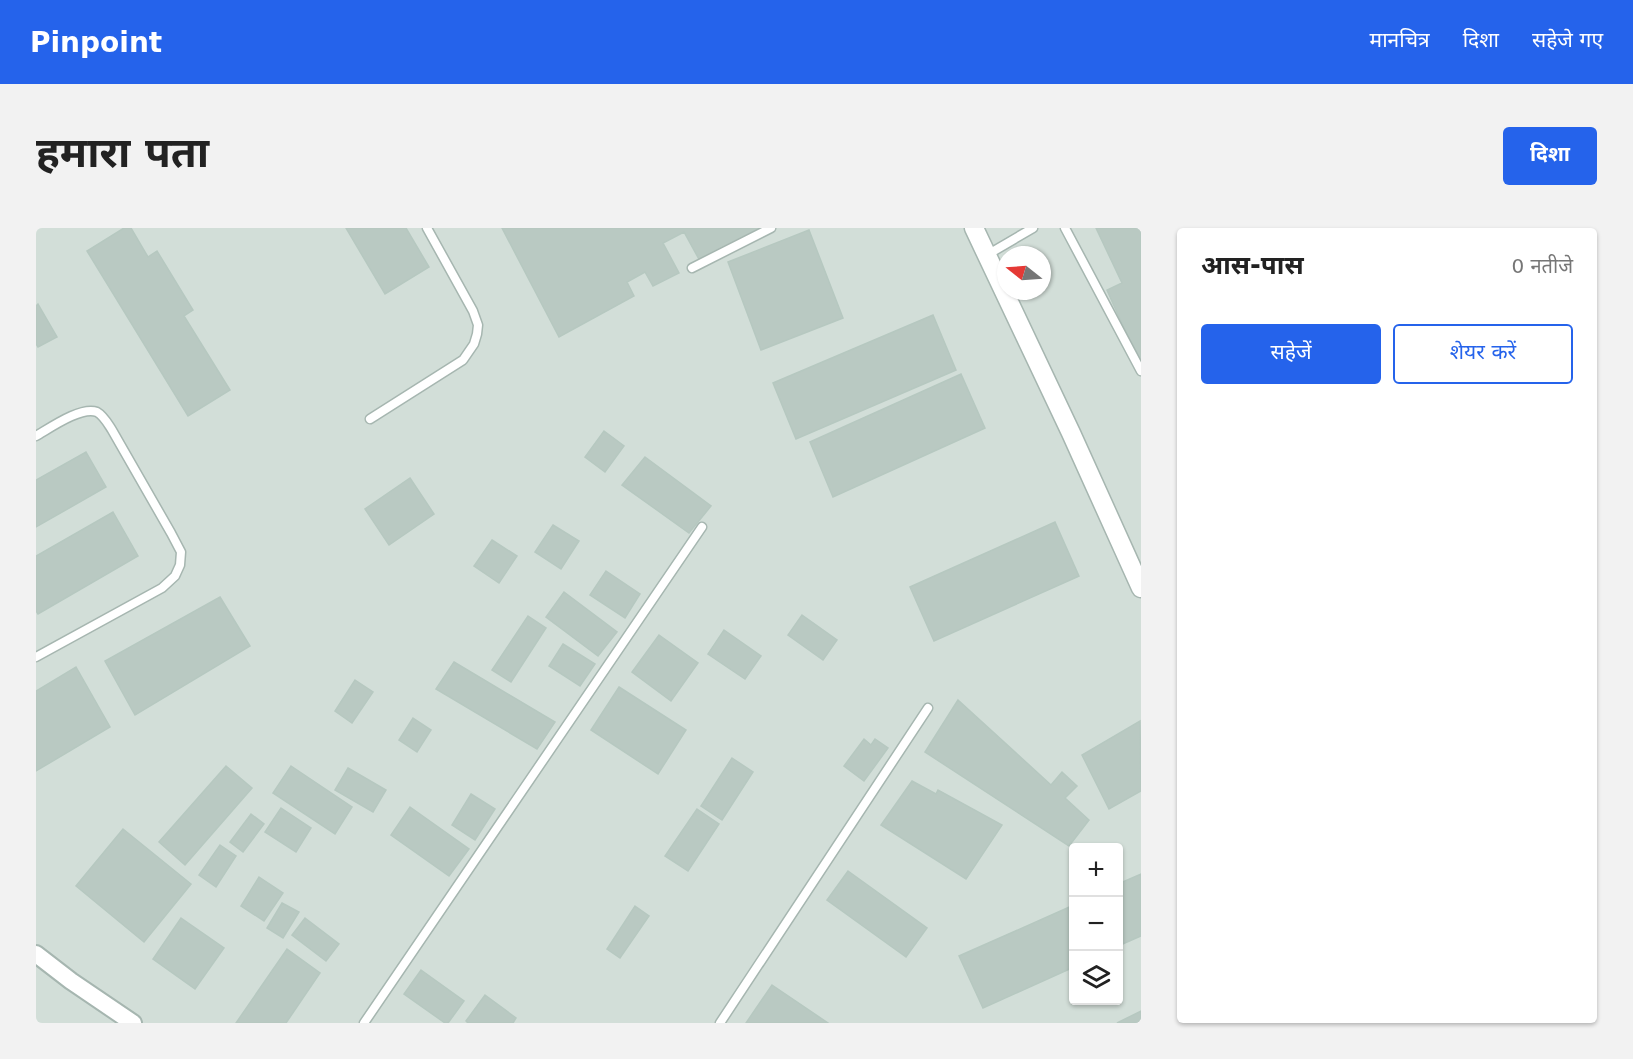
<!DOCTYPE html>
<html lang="hi">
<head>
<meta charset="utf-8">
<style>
  :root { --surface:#fff; --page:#f2f2f2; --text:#222; --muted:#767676; --line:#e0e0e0; --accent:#2563eb }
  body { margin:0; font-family:"DejaVu Sans","Noto Sans Devanagari",sans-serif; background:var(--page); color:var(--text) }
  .controls { position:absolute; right:18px; bottom:18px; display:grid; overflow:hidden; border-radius:6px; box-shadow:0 2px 4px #0004 }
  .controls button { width:54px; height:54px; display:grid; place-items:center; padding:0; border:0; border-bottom:2px solid var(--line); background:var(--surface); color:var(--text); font:30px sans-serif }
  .compass { position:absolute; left:961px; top:18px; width:54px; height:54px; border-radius:50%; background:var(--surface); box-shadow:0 2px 4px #0004; rotate:287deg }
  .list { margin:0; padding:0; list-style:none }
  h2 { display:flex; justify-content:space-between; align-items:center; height:78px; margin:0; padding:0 24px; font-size:26px }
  h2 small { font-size:20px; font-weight:400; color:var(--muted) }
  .actions { display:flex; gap:12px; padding:18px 24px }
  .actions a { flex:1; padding:14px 0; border:2px solid var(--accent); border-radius:6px; text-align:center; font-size:21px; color:var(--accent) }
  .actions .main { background:var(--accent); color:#fff }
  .icon { flex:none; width:33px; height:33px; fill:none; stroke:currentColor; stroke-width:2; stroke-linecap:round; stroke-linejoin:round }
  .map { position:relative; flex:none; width:1105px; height:795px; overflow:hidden; border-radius:6px }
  header { display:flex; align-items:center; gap:36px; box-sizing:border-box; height:84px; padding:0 30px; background:var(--accent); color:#fff }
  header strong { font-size:28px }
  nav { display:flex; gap:33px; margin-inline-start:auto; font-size:21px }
  .intro { display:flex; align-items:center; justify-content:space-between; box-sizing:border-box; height:144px; padding:0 36px }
  h1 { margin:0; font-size:42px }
  .button { padding:15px 27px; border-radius:6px; background:var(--accent); color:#fff; font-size:21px; font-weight:700 }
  main { display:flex; gap:36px; padding:0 36px }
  aside { flex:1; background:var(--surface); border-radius:6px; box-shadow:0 2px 4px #0004 }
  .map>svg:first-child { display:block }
  .built { fill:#d2ded8; fill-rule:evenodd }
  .building { fill:#b9c9c2; stroke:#b6c8c0; stroke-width:1.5 }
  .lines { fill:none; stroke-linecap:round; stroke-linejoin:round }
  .service-casing { stroke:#a6b6b0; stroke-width:11 }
  .minor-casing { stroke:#a6b6b0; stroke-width:20 }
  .tertiary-casing { stroke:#a6b6b0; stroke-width:21 }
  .service { stroke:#fff; stroke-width:8 }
  .minor { stroke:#fff; stroke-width:16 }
  .tertiary { stroke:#fff; stroke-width:18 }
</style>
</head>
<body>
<header>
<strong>Pinpoint</strong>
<nav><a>मानचित्र</a><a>दिशा</a><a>सहेजे गए</a></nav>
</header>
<div class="intro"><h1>हमारा पता</h1><a class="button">दिशा</a></div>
<main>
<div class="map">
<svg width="1105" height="795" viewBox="0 0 1105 795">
  <rect width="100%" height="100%" fill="#e4eee9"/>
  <!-- built -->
  <path class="built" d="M0,0h1105v795h-1105zM970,27h36v36h-36zM1038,620h44v152h-44z"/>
  <!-- building -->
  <path class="building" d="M88,0h7l17,29 9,-6 36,59 -9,6 46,74 -42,26 -101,-165z
    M310,0h60l23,39 -44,27z
    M466,0h260l-62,33 -16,-29 -21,11 16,30 -26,13 -8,-14 -18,10 7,14 -75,41z
    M1060,0h45v138l-34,-76 15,-7z
    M773,2l34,88 -82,32 -33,-88z
    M2,76l19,33 -19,10 -2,-3v-38z
    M897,87l23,55 -160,69 -23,-56z
    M925,146l24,54 -152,69 -23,-55z
    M568,203l20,15 -19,26 -20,-15z
    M50,224l20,35 -70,40v-47z
    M609,229l66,49 -22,27 -67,-48z
    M374,250l24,36 -45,31 -24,-36z
    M77,284l25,44 -100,58 -2,-3v-55z
    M1019,294l24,54 -145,65 -24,-54z
    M517,297l26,16 -18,28 -26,-17z
    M456,312l25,16 -18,27 -25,-17z
    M570,343l34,23 -15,24 -35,-23z
    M528,364l53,40 -19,24 -52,-39z
    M184,369l30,49 -115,69 -30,-54z
    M766,387l35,25 -14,20 -35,-25z
    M492,388l18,12 -35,54 -19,-12z
    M688,402l37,26 -16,23 -37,-25z
    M623,407l39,28 -27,38 -39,-29z
    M527,416l32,20 -15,22 -31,-20z
    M418,434l101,60 -18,27 -101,-60z
    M40,439l34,60 -74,44v-80z
    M319,452l18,12 -21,31 -17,-12z
    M583,459l67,43 -28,44 -67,-44z
    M922,472l93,85 11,-13 15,14 -12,12 24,22 -20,26 -144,-94z
    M377,490l18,12 -14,22 -18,-12z
    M1104,493l1,70 -32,18 -27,-54z
    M828,511l7,6 4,-6 13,9 -24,33 -20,-15z
    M696,530l21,14 -31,48 -21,-14z
    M190,538l26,22 -67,77 -26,-23z
    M255,538l61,41 -17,27 -62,-41z
    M312,540l38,22 -13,22 -38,-22z
    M876,553l24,13 2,-4 64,35 -36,54 -85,-54z
    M435,566l24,15 -20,31 -23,-15z
    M374,579l59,42 -20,27 -58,-41z
    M245,580l30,20 -15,24 -31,-20z
    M661,581l22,15 -31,47 -23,-15z
    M215,586l13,10 -21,28 -13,-10z
    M87,601l68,55 -47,58 -68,-56z
    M184,617l16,11 -20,31 -17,-12z
    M812,643l79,57 -21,29 -79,-57z
    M1105,646v62l-23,10v-62z
    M223,649l24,16 -19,28 -23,-15z
    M246,675l17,9 -16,26 -16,-10z
    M1038,677v62l-91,41 -24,-52z
    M599,678l14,10 -29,42 -13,-9z
    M145,690l43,30 -29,41 -42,-30z
    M269,690l34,26 -13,17 -34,-26z
    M251,721l33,24 -34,50h-50z
    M385,742l43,31 -16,22h-3l-41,-29z
    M736,757l56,38h-82z
    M449,767l31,23 -3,5h-45l-2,-2z
    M1105,783v12h-24z"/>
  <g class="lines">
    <defs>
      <path id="service" d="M1029,0l76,143
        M951,27l46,-27
        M656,40l79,-40
        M334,191l93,-59 11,-16 3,-10 1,-9 -5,-14 -46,-83
        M0,208c14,-8 45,-30 61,-24 7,4 11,12 15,18l59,103 10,19 -1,13 -5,11 -13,12 -126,69
        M328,795l338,-496
        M684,795l208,-315"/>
      <path id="minor" d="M0,726l35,27 62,42"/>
      <path id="tertiary" d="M938,0l97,205 70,155"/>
    </defs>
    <!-- service casing -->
    <use href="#service" class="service-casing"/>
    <!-- minor casing -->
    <use href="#minor" class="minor-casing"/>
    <!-- tertiary casing -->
    <use href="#tertiary" class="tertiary-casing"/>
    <!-- service -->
    <use href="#service" class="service"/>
    <!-- minor -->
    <use href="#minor" class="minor"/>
    <!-- tertiary -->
    <use href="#tertiary" class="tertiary"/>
  </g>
</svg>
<div class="controls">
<button>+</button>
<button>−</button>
<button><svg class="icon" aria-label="layers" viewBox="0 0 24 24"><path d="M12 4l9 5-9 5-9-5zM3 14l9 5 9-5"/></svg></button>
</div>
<svg class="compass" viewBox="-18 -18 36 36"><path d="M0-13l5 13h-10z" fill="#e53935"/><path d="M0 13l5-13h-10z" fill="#767676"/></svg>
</div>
<aside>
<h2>आस-पास<small>0 नतीजे</small></h2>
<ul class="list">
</ul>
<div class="actions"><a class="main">सहेजें</a><a>शेयर करें</a></div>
</aside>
</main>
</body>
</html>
